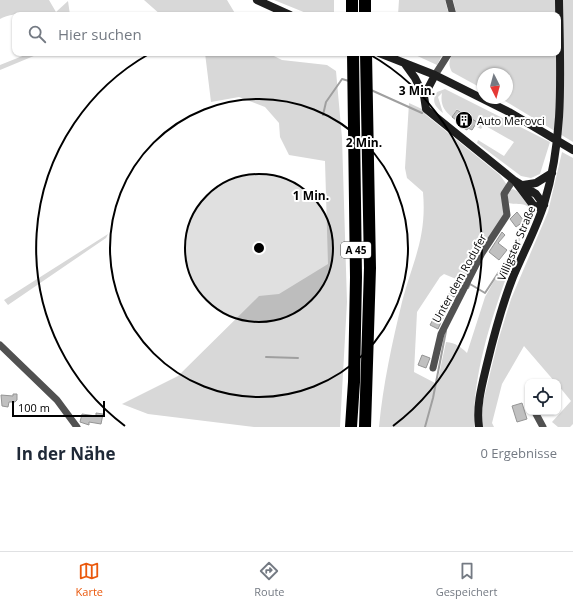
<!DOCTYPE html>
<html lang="de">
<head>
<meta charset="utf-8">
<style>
  :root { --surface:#fff; --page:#f6f6f7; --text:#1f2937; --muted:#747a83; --line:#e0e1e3; --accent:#ea580c }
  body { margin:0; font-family:"Open Sans",sans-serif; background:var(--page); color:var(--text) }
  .controls { position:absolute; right:12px; bottom:12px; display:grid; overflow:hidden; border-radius:8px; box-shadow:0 1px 3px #0004 }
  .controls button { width:36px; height:36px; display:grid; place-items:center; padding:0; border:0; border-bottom:1px solid var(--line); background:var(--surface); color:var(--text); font:20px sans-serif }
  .compass { position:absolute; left:477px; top:68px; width:36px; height:36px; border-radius:50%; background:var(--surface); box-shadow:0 1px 3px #0004; rotate:174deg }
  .scale { position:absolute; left:12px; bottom:10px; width:93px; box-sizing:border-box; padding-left:4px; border:2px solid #000; border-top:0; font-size:11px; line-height:14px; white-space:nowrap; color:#000; -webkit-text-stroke:3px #fff; paint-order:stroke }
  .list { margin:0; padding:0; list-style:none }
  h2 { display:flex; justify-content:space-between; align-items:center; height:52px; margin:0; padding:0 16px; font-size:17px }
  h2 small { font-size:13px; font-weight:400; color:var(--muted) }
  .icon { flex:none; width:22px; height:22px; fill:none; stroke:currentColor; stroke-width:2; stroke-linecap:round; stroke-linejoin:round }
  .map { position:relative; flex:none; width:573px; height:427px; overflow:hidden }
  .search { position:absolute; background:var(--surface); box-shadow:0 1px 3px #0004; left:12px; right:12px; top:12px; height:44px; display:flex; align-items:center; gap:10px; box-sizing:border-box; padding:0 14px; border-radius:8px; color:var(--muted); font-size:15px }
  .sheet { height:124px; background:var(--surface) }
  nav { display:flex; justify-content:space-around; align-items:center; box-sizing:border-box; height:56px; border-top:1px solid var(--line); background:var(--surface); font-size:11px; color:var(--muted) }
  nav a { display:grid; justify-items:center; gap:2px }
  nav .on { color:var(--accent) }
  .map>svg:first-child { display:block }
  .green { fill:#d8d8d8 }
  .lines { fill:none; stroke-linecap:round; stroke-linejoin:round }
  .stream { stroke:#9f9f9f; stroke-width:2 }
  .building { fill:#c0c0c0; stroke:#959595 }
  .minor { stroke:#515151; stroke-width:7 }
  .secondary { stroke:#1e1e1e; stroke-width:8 }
  .motorway { stroke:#000; stroke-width:12 }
  .ring { fill:none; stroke:#000; stroke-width:2 }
  .labels { text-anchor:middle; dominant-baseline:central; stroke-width:4; stroke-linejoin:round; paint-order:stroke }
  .shield { fill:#fff; stroke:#4c4c4c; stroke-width:1 }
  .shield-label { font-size:10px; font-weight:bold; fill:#000 }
  .poi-label { font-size:11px; fill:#000; stroke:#fff; text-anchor:start }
  .street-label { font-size:11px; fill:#000; stroke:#fff }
  .centre { fill:#000; stroke:#fff; stroke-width:2 }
  .ring-label { font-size:12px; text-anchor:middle; font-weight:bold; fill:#000; stroke:#fff; stroke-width:4; stroke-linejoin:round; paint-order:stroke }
</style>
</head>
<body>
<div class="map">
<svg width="573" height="427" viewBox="0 0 573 427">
  <rect width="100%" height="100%" fill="#fff"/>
  <!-- green -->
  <path class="green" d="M0,0h49l7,12 12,-11 2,14c-19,0 -54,-5 -70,4z
    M144,0h83l9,15h-75z
    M274,0h60v12l-2,3h-21z
    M399,0h46l4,15h-51z
    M453,0h120v142l-73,-44h7v-24h-24v15l-31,-17c-4,-7 -3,-12 1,-19h105v-38h-101z
    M30,53h11l-41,17v-5z
    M205,53h30l1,2 7,1 2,-3h23l14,7 45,5 9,6 6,67 5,164 -7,125h-86l-106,-13 -26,-10 56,-28 81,-80 20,-2 49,-30 -3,-103 -36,-6 -9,-18 -1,-14 -14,-16 -26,-10 -28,5z
    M411,53h32l-6,12z
    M445,89l105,53 -10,32 -9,4 -10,-2 -44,-33 1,-3 26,16 10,-14 -30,-17 -3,4 -6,-3 2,-4 -20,-13 -5,8c-8,-6 -12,-13 -10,-24l-4,4 5,16c-8,-6 -12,-12 -6,-21z
    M409,103l13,6 4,6 74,60 7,10 -5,9 4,21 -25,37 -15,31 -22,-9 -4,3 -23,35 -3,60 23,12 9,-42c10,1 15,5 21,11l18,-56 44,-78c4,-22 -13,-11 -22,-17l-1,-6 2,-5 5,-2 4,2 14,18 -1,10c-10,19 -17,39 -24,59 -17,48 -33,98 -32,149h-95c4,-42 13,-84 23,-125 11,-42 25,-64 21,-110l-16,-14 -2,-10z
    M562,152l11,6v266l-3,3h-12l-6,-5 19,-21 -13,-16v-3h-3l-31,-36 -22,38 -10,39 2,4h-12l1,-25 15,-61 13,-42 37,-87z
    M108,234l-2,4 -98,67 -4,-5z"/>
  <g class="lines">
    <!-- stream -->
    <path class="stream" d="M371,90l51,23
      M323,115l3,-13 14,-20 2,-3 7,2
      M468,288l2,-4 15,9 25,-38
      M266,357l32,1
      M425,427l8,-29 13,-67"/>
  </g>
  <!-- building -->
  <path class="building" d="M457,110l20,12 -5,8 -4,-2 -1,2 -9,-5 2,-2 -8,-6z
    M517,212l7,9 -8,6 -6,-8z
    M502,232l3,3 -7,8 9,7 -8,10 -10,-8z
    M453,285l5,3 -4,9 -5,-3z
    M438,310l4,2 -1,3 3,1 -6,13 -8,-4z
    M422,355l8,3 -4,10 -8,-3z
    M13,394h4v6l-2,2h-6l-1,5 -6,-1 -1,-11 12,1z
    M522,403l5,16 -10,3 -5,-16z
    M96,413l7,1 -2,10 -12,-2v3l-9,-3 2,-8 14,2z"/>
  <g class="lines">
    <!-- minor -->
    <path class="minor" d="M449,0l4,15
      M435,75l14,-22
      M0,345l57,55 20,27
      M433,368l8,-34 41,-81 25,-38 -3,-21 9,-14
      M536,414l7,13"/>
    <!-- secondary -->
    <path class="secondary" d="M257,0l33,15
      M379,53l56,22 74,37 64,38
      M405,64l10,14 9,18
      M435,75l-11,21 2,13 89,72 21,13 8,11
      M515,181l18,24 9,4
      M523,185l13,-2 16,-10
      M479,427c-3,-21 3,-42 8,-63 7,-29 15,-59 26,-87 10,-24 23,-48 31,-73 21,-69 16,-133 15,-204"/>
    <!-- motorway -->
    <path class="motorway" d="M352,0v15
      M365,0v15
      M351,427l3,-45 2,-105 -3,-224
      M365,427l5,-159 -4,-215"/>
  </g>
  <!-- distance rings -->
  <circle cx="259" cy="248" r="74" fill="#000" fill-opacity=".12"/>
  <g class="ring">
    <circle cx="259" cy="248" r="74"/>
    <circle cx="259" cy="248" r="149"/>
    <path d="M125 426A223 223 0 0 1 149 54M369 54A223 223 0 0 1 393 426"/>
  </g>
  <!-- icons -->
  <defs>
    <symbol id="building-disc" viewBox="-11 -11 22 22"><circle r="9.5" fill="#000" stroke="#fff"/><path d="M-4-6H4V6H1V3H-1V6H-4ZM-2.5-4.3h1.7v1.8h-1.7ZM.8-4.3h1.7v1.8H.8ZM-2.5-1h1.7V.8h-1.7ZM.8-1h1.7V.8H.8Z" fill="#fff"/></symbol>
  </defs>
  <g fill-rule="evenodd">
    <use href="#building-disc" x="454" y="110" width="20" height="20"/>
  </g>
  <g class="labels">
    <!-- shield labels -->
    <rect class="shield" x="341" y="242" width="30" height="16" rx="3"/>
    <g class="shield-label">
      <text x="356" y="250">A 45</text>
    </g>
    <!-- poi labels -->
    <g class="poi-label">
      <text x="477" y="120">Auto Merovci</text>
    </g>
    <!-- street labels -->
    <g class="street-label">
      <text transform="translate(516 243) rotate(-67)">Villigster Straße</text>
      <text transform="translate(459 278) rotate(-61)">Unter dem Rodufer</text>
    </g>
  </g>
  <circle cx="259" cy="248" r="6" class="centre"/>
  <g class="ring-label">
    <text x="417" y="95">3 Min.</text>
    <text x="364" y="147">2 Min.</text>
    <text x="311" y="200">1 Min.</text>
  </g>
</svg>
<div class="controls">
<button><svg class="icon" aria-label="locate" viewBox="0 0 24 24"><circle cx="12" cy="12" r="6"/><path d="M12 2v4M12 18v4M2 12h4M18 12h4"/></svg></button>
</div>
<svg class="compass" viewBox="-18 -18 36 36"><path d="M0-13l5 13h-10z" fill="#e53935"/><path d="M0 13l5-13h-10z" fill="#747a83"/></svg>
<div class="scale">100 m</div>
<div class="search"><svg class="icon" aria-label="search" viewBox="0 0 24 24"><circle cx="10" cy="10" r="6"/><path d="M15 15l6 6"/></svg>Hier suchen</div>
</div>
<section class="sheet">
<h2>In der Nähe<small>0 Ergebnisse</small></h2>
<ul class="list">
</ul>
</section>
<nav>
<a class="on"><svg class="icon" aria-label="map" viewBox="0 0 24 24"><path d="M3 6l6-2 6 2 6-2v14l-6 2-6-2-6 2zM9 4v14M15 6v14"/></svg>Karte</a>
<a><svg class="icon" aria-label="directions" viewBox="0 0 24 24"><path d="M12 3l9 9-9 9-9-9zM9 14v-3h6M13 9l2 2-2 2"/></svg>Route</a>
<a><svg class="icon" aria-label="saved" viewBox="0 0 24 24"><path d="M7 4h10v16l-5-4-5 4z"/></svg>Gespeichert</a>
</nav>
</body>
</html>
